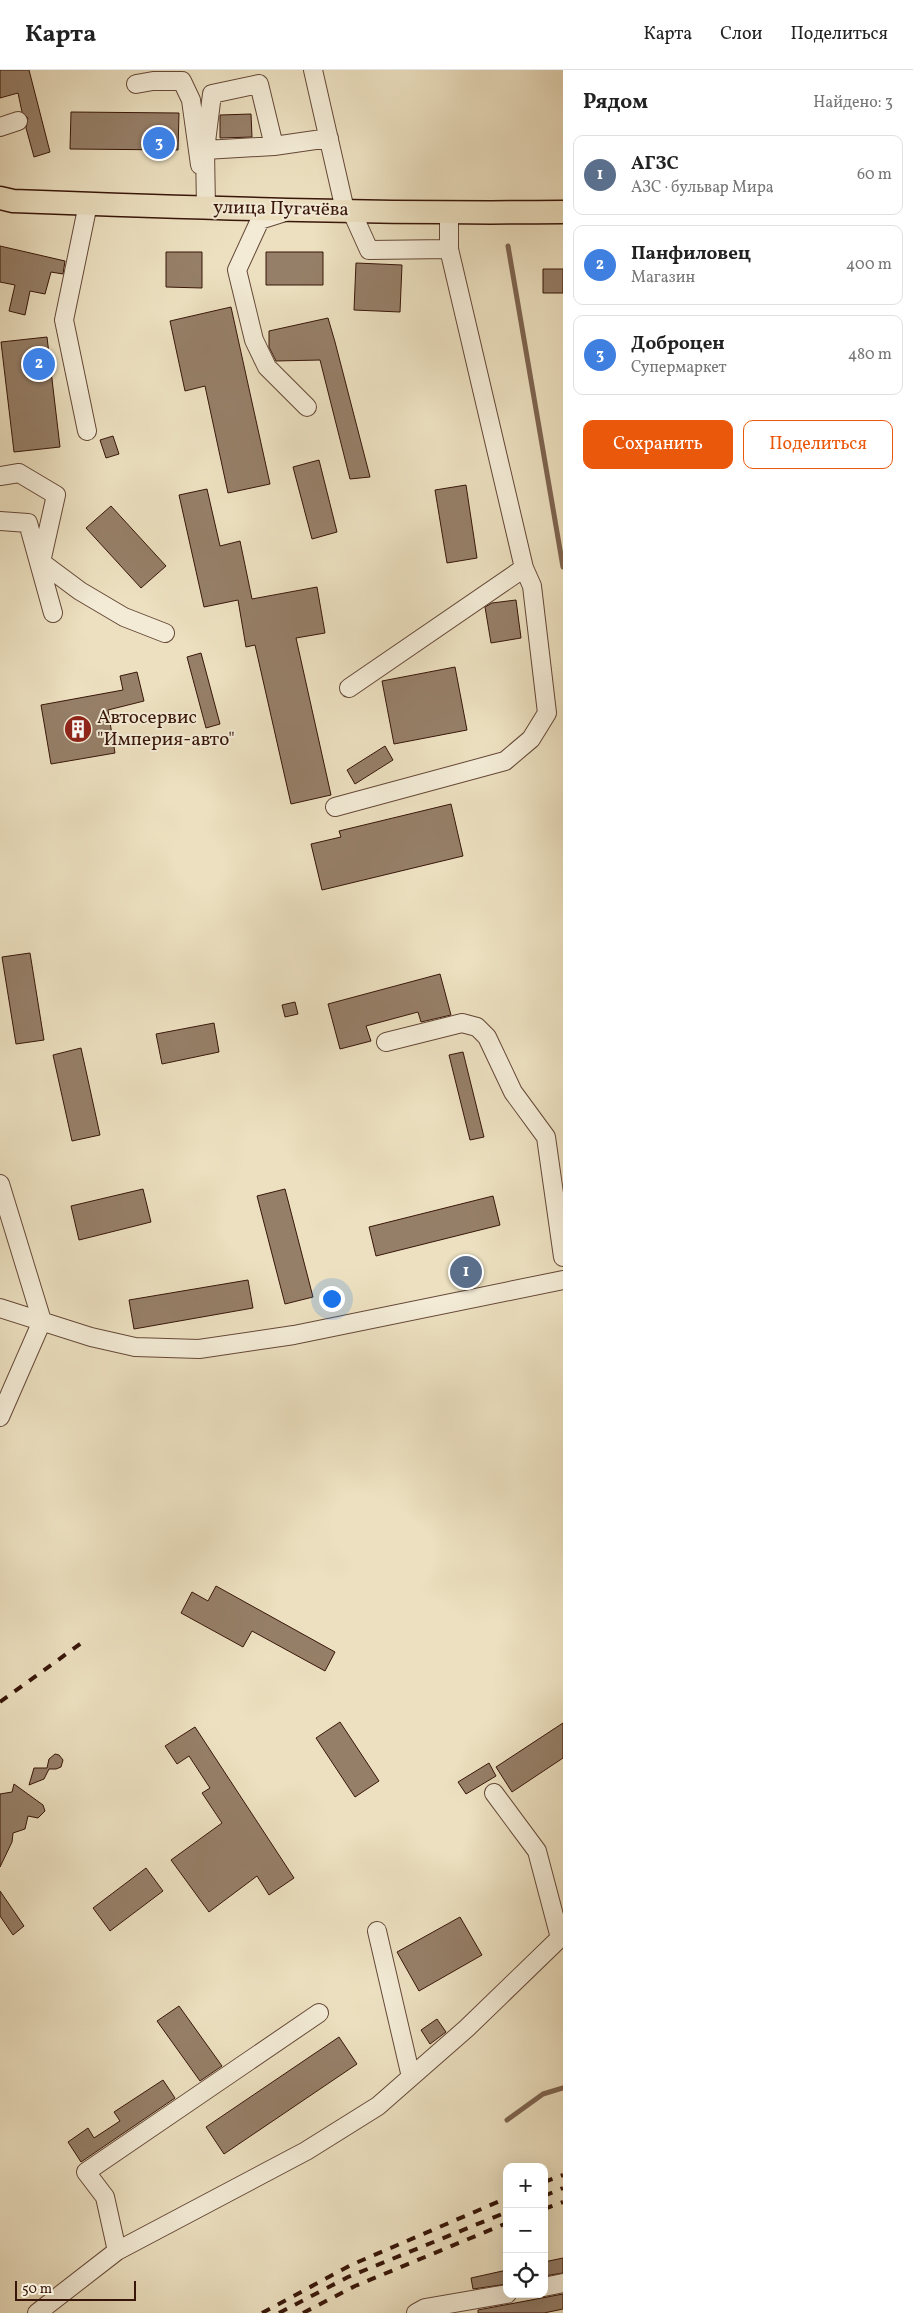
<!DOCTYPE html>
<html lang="ru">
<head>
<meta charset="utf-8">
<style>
  :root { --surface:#fff; --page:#f2f2f2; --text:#222; --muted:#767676; --line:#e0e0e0; --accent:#ea580c }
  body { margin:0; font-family:Vollkorn,serif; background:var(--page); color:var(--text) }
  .controls { position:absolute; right:15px; bottom:15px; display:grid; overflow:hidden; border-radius:10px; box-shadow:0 5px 20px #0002 }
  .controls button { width:45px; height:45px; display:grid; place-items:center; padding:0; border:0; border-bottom:1px solid var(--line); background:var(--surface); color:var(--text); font:25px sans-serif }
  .scale { position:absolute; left:15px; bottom:12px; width:121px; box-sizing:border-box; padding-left:5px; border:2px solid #381609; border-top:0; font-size:14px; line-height:18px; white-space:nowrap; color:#381609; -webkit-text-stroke:4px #f3ebd6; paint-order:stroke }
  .you { position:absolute; left:331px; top:1228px; width:18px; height:18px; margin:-12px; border:4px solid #fff; border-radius:50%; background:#1a73e8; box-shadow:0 0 0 8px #1a73e833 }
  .badge { display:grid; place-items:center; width:32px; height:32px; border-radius:50%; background:var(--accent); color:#fff; font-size:16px; font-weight:700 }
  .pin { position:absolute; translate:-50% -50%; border:2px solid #fff; box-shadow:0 1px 5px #0006 }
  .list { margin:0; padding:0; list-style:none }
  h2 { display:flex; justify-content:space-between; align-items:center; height:65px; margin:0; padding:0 20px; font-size:21px }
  h2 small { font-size:16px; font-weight:400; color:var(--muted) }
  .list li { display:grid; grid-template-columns:32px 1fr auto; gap:15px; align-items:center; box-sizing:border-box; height:80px; margin:0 10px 10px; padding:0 10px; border:1px solid var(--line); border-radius:10px }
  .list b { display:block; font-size:19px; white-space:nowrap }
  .list p { margin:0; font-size:16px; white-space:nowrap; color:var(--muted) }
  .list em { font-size:16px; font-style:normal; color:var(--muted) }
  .actions { display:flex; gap:10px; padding:15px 20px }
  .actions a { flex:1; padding:11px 0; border:1px solid var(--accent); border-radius:10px; text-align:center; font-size:18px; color:var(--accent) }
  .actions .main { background:var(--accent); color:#fff }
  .icon { flex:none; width:28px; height:28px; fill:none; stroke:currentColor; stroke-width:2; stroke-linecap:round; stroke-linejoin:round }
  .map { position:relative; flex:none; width:563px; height:2243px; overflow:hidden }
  header { display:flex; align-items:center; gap:30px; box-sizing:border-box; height:70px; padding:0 25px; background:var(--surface); border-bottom:1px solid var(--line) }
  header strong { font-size:24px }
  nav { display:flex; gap:28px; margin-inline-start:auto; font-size:18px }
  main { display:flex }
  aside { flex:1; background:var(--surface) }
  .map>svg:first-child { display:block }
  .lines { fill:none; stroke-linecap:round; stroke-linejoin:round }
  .stream { stroke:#7f6652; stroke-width:5 }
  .building { fill:#967f68; stroke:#381609 }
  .minor-casing { stroke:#654837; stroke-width:20 }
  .major-casing { stroke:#381609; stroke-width:25 }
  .minor { stroke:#f3ebd6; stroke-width:18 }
  .major { stroke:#ece0c0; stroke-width:22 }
  .rail { stroke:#381609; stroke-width:4; stroke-dasharray:9 9; stroke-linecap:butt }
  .labels { text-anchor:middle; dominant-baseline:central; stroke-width:4; stroke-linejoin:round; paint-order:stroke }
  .street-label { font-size:19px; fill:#381609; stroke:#f3ebd6 }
  .poi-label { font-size:19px; fill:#381609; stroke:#f3ebd6; text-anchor:start }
</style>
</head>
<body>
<header>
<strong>Карта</strong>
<nav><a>Карта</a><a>Слои</a><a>Поделиться</a></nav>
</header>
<main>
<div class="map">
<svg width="563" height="2243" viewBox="0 0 563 2243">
  <rect width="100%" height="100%" fill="#ece0c0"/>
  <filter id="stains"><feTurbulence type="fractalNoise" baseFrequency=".004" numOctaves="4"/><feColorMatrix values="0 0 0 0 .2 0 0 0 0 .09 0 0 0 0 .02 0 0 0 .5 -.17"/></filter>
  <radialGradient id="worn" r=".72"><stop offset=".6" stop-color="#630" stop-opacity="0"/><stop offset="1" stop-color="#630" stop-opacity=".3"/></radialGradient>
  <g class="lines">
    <!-- stream -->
    <path class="stream" d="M508,176l55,321
      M507,2050l36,-26 20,-6"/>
  </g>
  <!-- building -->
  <path class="building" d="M0,0h29l21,82 -16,5 -8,-29 2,-10 -6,-6 -4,-19 -18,5z
    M71,42l108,1 -1,37 -108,-1z
    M251,44l1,23 -32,1v-23z
    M0,176l65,15 -2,13 -12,-2 -6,22 -15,-3 -5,24 -16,-4 6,-26 -15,-3z
    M166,182h36v36l-36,-1z
    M266,182h57v33h-57z
    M356,193l46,2 -2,47 -46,-2z
    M543,199h20v24h-20z
    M231,237l39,177 -42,9 -23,-107 -20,5 -15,-70z
    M328,248l7,24 35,135 -20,2 -30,-119 -44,1 -7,-14v-16z
    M47,267l13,110 -46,5 -13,-110z
    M113,366l6,18 -13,4 -6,-18z
    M319,390l18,72 -25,7 -19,-72z
    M466,415l11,73 -30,5 -12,-73z
    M207,419l13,57 20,-5 12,58 65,-12 8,46 -29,5 35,157 -40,9 -36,-159 -9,2 -8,-47 -34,7 -25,-112z
    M111,436l55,60 -25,22 -55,-60z
    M516,530l5,38 -30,5 -6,-36 7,-4z
    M201,583l19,71 -14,4 -19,-71z
    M455,597l12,63 -73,14 -12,-63z
    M137,602l7,29 -36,9 7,43 -64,11 -10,-59 82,-15 -3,-14z
    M385,676l8,14 -38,24 -8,-14z
    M451,734l12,52 -141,34 -11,-46 30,-7 -2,-6z
    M30,883l14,87 -28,4 -14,-87z
    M440,904l11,41 -30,7 -3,-10 -52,14 5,15 -31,8 -12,-45z
    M295,932l3,12 -13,3 -3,-12z
    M214,953l5,29 -57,12 -6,-30z
    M81,978l19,87 -28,6 -19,-86z
    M463,982l21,85 -14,3 -21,-85z
    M143,1119l8,33 -72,18 -8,-34z
    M285,1119l28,108 -28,7 -28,-108z
    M493,1126l7,29 -124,31 -7,-29z
    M248,1210l5,28 -119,21 -5,-29z
    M216,1516l119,66 -10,19 -73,-40 -9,16 -62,-34 11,-21 16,9z
    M340,1652l39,59 -24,16 -39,-59z
    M563,1653v35l-51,34 -16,-25z
    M195,1657l99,151 -25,17 -12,-19 -48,36 -38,-52 51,-37 -20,-30 8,-5 -21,-32 -12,8 -12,-18z
    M55,1684l4,1 4,5 -2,7 -5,2h-7l-5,10 -15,6 5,-17h13l2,-9z
    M489,1693l7,13 -30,18 -8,-12z
    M14,1714l29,21 2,6 -7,7 -10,-2 -3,13 -12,4 -1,9 -12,25v-73l12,-2z
    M146,1798l17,23 -53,40 -17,-23z
    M0,1821l24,35 -11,9 -13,-19z
    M460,1847l22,38 -63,36 -22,-39z
    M179,1936l43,60 -22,15 -43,-60z
    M437,1949l9,13 -16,12 -9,-14z
    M339,1967l18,27 -133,90 -18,-27z
    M163,2010l12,18 -94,64 -13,-20 20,-14 6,10 26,-17 -6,-9z
    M563,2188v15l-19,3v-14z
    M507,2200v14l-34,5 -2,-11z
    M563,2224v15l-19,4h-66v-3z"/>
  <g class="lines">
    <defs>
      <path id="minor" d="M313,0l32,140
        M136,14l17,-3h29l9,19 9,65
        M0,57l18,-6
        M205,80l7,-56 47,-10 15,62
        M206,138l-1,-58 69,-4 55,-8
        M351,140l18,40 80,-1
        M282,143l-22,7 -23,50 17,70 13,27 40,40
        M87,361l-23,-111 24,-116
        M0,406l19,-3 37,22 -15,67 39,29 44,26 41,16
        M0,451l28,2 25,90
        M349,618l175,-120 -75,-319v-36
        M335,737l170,-46 26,-22 16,-26 -15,-127 -8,-18
        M386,972l76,-19 15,4 10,10 26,55 33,45 17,120
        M0,1114l42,137 -42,96
        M0,1238l91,29 44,10 64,2 95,-14 269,-55
        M377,1861l34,146
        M117,2181l-12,-54 -19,-25 233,-159
        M544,2217l19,-4
        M37,2243l80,-62 189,-100 72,-45 89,-78 93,-90 -23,-87 -43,-58
        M416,2243l9,-5 82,-14"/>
      <path id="major" d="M0,128l13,3c183,7 367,13 550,11"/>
    </defs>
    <!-- minor casing -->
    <use href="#minor" class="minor-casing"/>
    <!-- major casing -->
    <use href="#major" class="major-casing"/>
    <!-- minor -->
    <use href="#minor" class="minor"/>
    <!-- major -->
    <use href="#major" class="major"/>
    <!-- rail -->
    <path class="rail" d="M0,1632l87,-63
      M544,2112l19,-7
      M544,2126l19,-8
      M544,2139l19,-7
      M262,2243l89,-48 156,-67
      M279,2243l69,-36 159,-65
      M303,2243l52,-27 152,-63"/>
  </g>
  <!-- icons -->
  <defs>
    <symbol id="building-disc" viewBox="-11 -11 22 22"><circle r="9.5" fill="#8f2418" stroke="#f3ebd6"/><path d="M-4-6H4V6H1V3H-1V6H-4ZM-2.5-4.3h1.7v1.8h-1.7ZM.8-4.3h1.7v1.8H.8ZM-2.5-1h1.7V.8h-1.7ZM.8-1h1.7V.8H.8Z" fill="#fff"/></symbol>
  </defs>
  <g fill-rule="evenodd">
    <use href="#building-disc" x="62" y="643" width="32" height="32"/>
  </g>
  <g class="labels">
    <!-- street labels -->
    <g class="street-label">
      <text transform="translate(281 139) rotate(1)">улица Пугачёва</text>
    </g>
    <!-- poi labels -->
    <g class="poi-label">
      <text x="97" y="648">Автосервис<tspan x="97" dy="22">"Империя-авто"</tspan></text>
    </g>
  </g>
  <rect width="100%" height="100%" filter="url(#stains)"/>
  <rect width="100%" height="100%" fill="url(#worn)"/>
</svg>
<div class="controls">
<button>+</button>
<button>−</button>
<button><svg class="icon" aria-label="locate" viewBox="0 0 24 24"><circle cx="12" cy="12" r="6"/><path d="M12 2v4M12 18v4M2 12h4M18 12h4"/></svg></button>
</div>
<div class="scale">50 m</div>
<div class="you"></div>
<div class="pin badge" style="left:466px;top:1202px;background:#5c6f8a">1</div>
<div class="pin badge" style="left:39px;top:294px;background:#3f7fe0">2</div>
<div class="pin badge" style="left:159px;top:73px;background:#3f7fe0">3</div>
</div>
<aside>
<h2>Рядом<small>Найдено: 3</small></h2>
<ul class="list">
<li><span class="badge" style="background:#5c6f8a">1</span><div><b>АГЗС</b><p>АЗС · бульвар Мира</p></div><em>60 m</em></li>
<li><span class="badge" style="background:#3f7fe0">2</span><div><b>Панфиловец</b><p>Магазин</p></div><em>400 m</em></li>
<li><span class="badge" style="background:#3f7fe0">3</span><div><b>Доброцен</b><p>Супермаркет</p></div><em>480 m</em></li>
</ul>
<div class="actions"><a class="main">Сохранить</a><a>Поделиться</a></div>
</aside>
</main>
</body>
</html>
